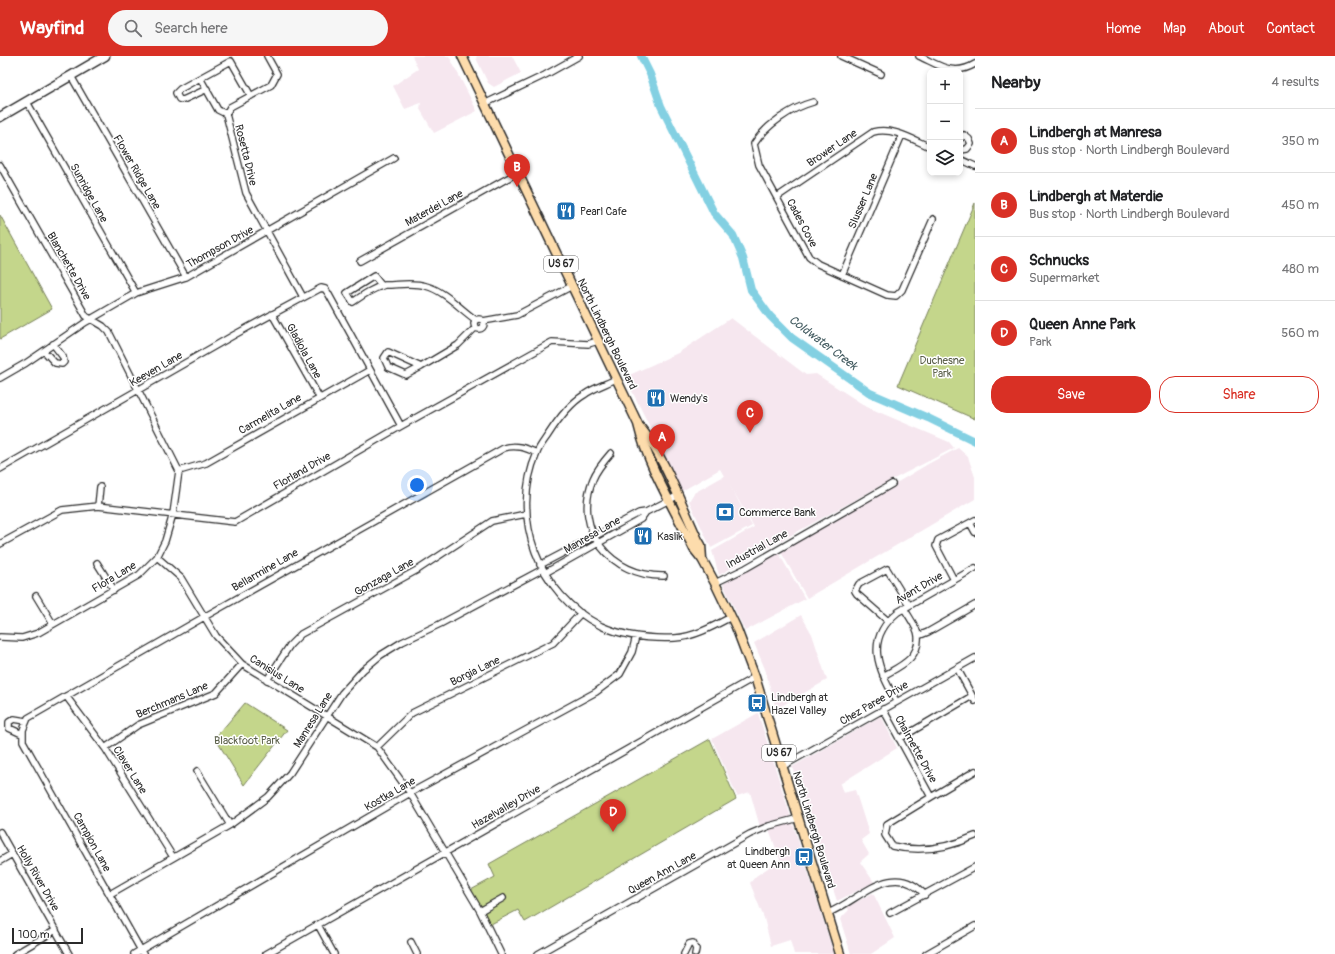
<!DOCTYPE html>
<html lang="en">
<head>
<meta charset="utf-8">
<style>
  :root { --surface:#fff; --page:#f6f6f6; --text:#202124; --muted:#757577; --line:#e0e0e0; --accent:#d93025 }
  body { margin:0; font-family:Pangolin,sans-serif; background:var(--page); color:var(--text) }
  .controls { position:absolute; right:12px; top:12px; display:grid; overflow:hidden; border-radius:8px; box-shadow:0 2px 6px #0003 }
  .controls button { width:36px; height:36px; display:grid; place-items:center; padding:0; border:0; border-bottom:1px solid var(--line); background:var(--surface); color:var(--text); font:20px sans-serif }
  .scale { position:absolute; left:12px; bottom:10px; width:71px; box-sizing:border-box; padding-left:4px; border:2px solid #2b2b2b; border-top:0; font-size:11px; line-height:14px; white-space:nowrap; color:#2b2b2b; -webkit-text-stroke:3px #fff; paint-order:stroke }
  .you { position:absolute; left:417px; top:429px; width:14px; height:14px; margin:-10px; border:3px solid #fff; border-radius:50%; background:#1a73e8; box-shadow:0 0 0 6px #1a73e833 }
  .badge { display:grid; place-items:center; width:26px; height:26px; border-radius:50%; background:var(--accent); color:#fff; font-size:13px; font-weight:700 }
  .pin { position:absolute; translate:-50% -33px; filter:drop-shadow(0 1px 2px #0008) }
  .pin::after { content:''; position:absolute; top:21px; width:14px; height:12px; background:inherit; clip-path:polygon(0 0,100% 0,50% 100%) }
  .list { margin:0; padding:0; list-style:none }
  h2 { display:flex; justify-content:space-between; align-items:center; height:52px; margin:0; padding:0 16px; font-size:17px }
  h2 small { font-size:13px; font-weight:400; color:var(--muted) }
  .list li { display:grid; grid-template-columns:26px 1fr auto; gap:12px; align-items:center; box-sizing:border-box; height:64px; padding:0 16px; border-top:1px solid var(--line) }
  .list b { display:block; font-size:15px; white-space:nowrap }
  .list p { margin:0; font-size:13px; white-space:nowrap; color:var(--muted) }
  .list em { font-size:13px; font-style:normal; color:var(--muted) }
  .actions { display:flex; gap:8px; padding:12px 16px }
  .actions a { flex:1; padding:9px 0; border:1px solid var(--accent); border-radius:16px; text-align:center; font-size:14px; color:var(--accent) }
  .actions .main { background:var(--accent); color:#fff }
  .icon { flex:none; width:22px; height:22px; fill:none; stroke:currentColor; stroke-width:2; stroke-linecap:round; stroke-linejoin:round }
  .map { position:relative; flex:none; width:975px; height:898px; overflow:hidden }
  header { display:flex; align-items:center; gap:24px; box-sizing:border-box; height:56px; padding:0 20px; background:var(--accent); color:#fff }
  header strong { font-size:19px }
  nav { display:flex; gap:22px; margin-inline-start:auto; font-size:14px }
  .search { width:280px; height:36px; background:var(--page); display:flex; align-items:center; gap:10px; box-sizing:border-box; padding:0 14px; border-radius:22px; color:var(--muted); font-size:15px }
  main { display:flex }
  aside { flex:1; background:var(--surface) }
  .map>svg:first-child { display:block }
  .built { fill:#f6e7ef }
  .green { fill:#c4d68b; stroke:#78805b }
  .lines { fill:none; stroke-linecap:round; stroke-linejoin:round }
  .river { stroke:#83d0e2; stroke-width:8 }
  .minor-casing { stroke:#2b2b2b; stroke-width:8 }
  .secondary-casing { stroke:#2b2b2b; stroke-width:11 }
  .primary-casing { stroke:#2b2b2b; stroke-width:11 }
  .minor { stroke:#fff; stroke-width:5.5 }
  .secondary { stroke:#fff; stroke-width:8 }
  .primary { stroke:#fddcac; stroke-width:8 }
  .labels { text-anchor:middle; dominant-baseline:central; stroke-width:3; stroke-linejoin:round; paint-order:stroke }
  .shield { fill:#fff; stroke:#6b6b6b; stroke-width:1 }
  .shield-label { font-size:10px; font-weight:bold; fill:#2b2b2b }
  .street-label { font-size:11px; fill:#2b2b2b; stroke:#fff }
  .poi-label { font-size:11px; fill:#2b2b2b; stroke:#fff; text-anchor:start }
  .park-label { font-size:11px; fill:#595e48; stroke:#fff }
  .water-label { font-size:12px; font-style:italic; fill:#455d62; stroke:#fff }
</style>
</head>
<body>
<header>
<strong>Wayfind</strong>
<div class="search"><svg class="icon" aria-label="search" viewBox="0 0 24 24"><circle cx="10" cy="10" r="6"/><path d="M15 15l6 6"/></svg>Search here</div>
<nav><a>Home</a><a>Map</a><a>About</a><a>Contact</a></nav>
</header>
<main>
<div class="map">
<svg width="975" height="898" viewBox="0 0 975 898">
  <rect width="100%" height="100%" fill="#fff"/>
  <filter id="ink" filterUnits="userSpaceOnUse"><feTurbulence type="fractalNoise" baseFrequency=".025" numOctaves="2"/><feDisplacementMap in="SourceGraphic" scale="8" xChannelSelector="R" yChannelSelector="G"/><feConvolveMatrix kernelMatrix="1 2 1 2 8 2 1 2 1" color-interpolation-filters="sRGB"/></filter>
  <g filter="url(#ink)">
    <!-- built -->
    <path class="built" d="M412,0h37l28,55 -43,22 -14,-24 1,-6 -16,6 -12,-23 25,-17z
      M477,0h35l9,17 -27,14 -6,-4 -12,-25z
      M731,262l75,57 10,-1 51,33 82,35 5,6 -74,38 -161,89 -7,-24 42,-24 -25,-43 23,42 -41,22 -22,-47 5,-8 30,-17 -4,-7 -38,22 -57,-114 53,-24z
      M958,392l10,9 7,20v22l-168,99 -26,-46 147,-88z
      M778,496l27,47 -60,32 -22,-47z
      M801,559l11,19 15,46 -51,29 -11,-40 -11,-26z
      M758,657l76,241h-40l-4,-14 -19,6 -7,-28 -14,-35 6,-7 24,-16 -11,-31 -9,-2 -10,-35 -13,4 -25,-57z
      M881,660l16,32 -57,36 3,9 12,-3 14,44 -8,6 8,14 -9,8 14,20 -37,19 -45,-134z
      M873,837l22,45 -24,16h-20l-11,-35 9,-9 -2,-3z"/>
    <!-- green -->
    <path class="green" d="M975,147v216l-77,-34z
      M0,159l52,94 -52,30z
      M245,647l42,27 -43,55 -29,-47z
      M710,683l26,60 -211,123 -7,-12 -29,15 -20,-34 26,-14 -6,-13z"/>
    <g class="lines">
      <!-- river -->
      <path class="river" d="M641,0l9,18 11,32 53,107 19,22 10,23 8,32 19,26 22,22 78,55 58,25 47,23"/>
      <defs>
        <path id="minor" d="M267,0l10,18 -6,11 -41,22 -4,7 20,79 57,104
          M841,0l40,18
          M919,0c20,9 34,21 56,8
          M71,20l115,201
          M200,22l18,32 8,4
          M207,33l-24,11 -4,-1 -3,-6 4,-4 51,-28 20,35
          M27,46l109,191
          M813,46c-22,6 -47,23 -59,42l5,21 50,92 9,7 69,31 9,1 6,-6 31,-71
          M484,48l61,-29 34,-19
          M960,83l4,-4 5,4 2,5 -4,5 -6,1
          M960,103l15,7
          M0,109l86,151 17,10 6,6 70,139 -6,43 -8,27 -8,16 -18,18 -101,58 -16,5 -22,-1
          M777,141l96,-65c20,-5 39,7 57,15
          M360,205l157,-88
          M842,219l60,-140
          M382,230l-8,-10 -27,17 6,9c10,-7 20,-14 32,-17 14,0 28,-3 41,1 19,5 34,23 50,34
          M272,258l47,83
          M474 268a5 5 0 1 1 10 0a5 5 0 1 1-10 0Z
          M483,265l34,-6 55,-29
          M44,295l11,12 7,1 2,-2 -1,-5 -10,-13
          M421,311l-15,8 -18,-8 -4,-9 4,-6 33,15 37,-22 18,-18
          M0,322l26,-15 60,-41 50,-29 50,-16 208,-119
          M616,323c-10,5 -23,9 -32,16 -15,9 -27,26 -36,40 -4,6 -9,12 -11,18 -28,64 2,142 64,173 22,10 50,13 74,12 19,-1 39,-12 56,-21
          M611,397c-7,8 -14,16 -18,26 -21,51 19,98 71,97
          M0,413l234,-134 87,-47 4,1 3,4 73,133
          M179,415l27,-8 164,-93
          M98,450l2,-19
          M970,467l5,9
          M0,488l62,-34 36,-4 137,16 166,-96 151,-84 36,2 10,-3
          M157,501l24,21 35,58 26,28 135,83 33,46 70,118 21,43
          M97,507l17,27
          M540,509l99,-52 7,-1 31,-16
          M545,517l96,-54 5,-7
          M954,524l-18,-34 2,-6 37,-20
          M715,527l31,-15 146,-84
          M36,540l17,28
          M888,565l-31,-27 -2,-3 4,-7 28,-15 22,36
          M918,580l10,-4 47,-27
          M957,612l18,33
          M883,620c15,-9 37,-17 35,-40 0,-8 -10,-20 -14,-28
          M267,624l23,-35 11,-11 118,-65 73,-48 34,-7
          M66,640l39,52 68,109
          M896,645c-17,-32 -33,-61 2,-89l77,-44
          M883,653l48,88 44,-26
          M22,678l-13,-6v-6l5,-3 12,2
          M899,683l73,-43
          M377,691l35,-34 141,-70 28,-30
          M105,692l33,-23 78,-32 26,-29
          M783,710l192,-108
          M197,715l33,54
          M931,741l-44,27 -2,11 7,11c29,7 56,2 83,-10
          M0,776l69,122
          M0,805l12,-7
          M110,838l120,-69 38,-28 22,-24 52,-80 21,-23 18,-15 21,-13 38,-18 103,-55
          M480,855l23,-13
          M828,857c32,-13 65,-55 97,-18
          M890,857l85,-46
          M318,869l16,29
          M411,886l6,12
          M15,898l41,-24
          M134,898l276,-161 186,-101 24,-18 12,-22 4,-16
          M143,898l-120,-213v-11l5,-12 176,-101 300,-169c12,-4 22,0 33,5
          M266,898l489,-277
          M538,898l212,-120 19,-8 30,-8
          M684,898l5,-10 4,-1 3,6 -1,5
          M926,898l49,-28"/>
        <path id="secondary" d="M0,61l105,-61"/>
        <path id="primary" d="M462,0l176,368c10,43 37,86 56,125l8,10 13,24 21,44 19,50 85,277
          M640,371c23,27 42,79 58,113l3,5 1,14"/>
      </defs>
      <!-- minor casing -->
      <use href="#minor" class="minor-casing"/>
      <!-- secondary casing -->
      <use href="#secondary" class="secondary-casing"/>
      <!-- primary casing -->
      <use href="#primary" class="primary-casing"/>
      <!-- minor -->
      <use href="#minor" class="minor"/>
      <!-- secondary -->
      <use href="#secondary" class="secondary"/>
      <!-- primary -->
      <use href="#primary" class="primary"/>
    </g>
  </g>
  <!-- icons -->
  <defs>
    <symbol id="restaurant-square" viewBox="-11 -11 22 22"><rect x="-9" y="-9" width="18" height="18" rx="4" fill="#1f6fb2" stroke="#fff"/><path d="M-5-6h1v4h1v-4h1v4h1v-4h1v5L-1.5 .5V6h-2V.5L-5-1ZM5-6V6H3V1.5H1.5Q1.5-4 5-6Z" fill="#fff"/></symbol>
    <symbol id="bank-square" viewBox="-11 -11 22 22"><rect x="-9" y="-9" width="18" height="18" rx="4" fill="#1f6fb2" stroke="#fff"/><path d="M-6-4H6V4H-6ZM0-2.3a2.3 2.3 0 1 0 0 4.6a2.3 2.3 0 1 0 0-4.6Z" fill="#fff"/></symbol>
    <symbol id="bus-square" viewBox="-11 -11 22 22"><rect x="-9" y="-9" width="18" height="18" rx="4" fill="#1f6fb2" stroke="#fff"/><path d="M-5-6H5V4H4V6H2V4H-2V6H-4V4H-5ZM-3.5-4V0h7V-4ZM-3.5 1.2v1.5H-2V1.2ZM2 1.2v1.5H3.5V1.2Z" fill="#fff"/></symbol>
  </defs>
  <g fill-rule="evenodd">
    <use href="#restaurant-square" x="555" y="144" width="22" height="22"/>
    <use href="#restaurant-square" x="645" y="331" width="22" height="22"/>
    <use href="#bank-square" x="714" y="445" width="22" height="22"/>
    <use href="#restaurant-square" x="632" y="469" width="22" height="22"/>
    <use href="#bus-square" x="746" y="636" width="22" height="22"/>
    <use href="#bus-square" x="793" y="790" width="22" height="22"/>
  </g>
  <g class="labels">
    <!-- shield labels -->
    <g class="shield">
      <rect x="544" y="200" width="34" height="16" rx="3"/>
      <rect x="762" y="689" width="34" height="16" rx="3"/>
    </g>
    <g class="shield-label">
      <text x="561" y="208">US 67</text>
      <text x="779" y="697">US 67</text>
    </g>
    <!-- street labels -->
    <g class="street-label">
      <text transform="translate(832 92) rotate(-34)">Brower Lane</text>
      <text transform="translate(246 99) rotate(76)">Rosetta Drive</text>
      <text transform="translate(137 116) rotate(60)">Flower Ridge Lane</text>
      <text transform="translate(89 137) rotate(61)">Sunridge Lane</text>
      <text transform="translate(863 145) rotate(-67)">Slusser Lane</text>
      <text transform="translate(434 152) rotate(-29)">Materdei Lane</text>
      <text transform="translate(802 167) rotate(62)">Cades Cove</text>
      <text transform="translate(220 191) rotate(-29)">Thompson Drive</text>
      <text transform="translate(69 210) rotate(60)">Blanchette Drive</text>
      <text transform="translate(607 278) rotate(64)">North Lindbergh Boulevard</text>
      <text transform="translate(304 295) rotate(61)">Gladiola Lane</text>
      <text transform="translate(156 313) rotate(-30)">Keeven Lane</text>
      <text transform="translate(270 358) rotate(-30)">Carmelita Lane</text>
      <text transform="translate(302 415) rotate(-30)">Florland Drive</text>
      <text transform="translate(592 479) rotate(-30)">Manresa Lane</text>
      <text transform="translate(757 493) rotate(-29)">Industrial Lane</text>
      <text transform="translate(265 514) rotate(-30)">Bellarmine Lane</text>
      <text transform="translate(114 521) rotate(-31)">Flora Lane</text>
      <text transform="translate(384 521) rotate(-29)">Gonzaga Lane</text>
      <text transform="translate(919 532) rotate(-30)">Avant Drive</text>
      <text transform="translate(475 615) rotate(-26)">Borgia Lane</text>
      <text transform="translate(277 618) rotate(32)">Canisius Lane</text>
      <text transform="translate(172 644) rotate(-23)">Berchmans Lane</text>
      <text transform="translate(874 647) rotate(-30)">Chez Paree Drive</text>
      <text transform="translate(313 664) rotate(-58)">Manresa Lane</text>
      <text transform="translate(916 693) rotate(61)">Chalmette Drive</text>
      <text transform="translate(130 714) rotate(58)">Claver Lane</text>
      <text transform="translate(390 738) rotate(-30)">Kostka Lane</text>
      <text transform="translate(506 751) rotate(-30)">Hazelvalley Drive</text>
      <text transform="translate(814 774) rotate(73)">North Lindbergh Boulevard</text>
      <text transform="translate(92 786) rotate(61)">Campion Lane</text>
      <text transform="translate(662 817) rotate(-29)">Queen Ann Lane</text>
      <text transform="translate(38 822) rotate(60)">Holly River Drive</text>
    </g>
    <!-- poi labels -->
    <g class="poi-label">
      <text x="580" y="155">Pearl Cafe</text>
      <text x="670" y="342">Wendy's</text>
      <text x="739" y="456">Commerce Bank</text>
      <text x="657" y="480">Kaslik</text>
      <text x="771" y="641">Lindbergh at<tspan x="771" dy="13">Hazel Valley</tspan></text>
      <text x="790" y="795" text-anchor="end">Lindbergh<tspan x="790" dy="13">at Queen Ann</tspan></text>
    </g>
    <!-- park labels -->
    <g class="park-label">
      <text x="942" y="304">Duchesne<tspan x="942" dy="13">Park</tspan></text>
      <text x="247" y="684">Blackfoot Park</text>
    </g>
    <!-- water labels -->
    <g class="water-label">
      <text transform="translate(823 287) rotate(37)">Coldwater Creek</text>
    </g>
  </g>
</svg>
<div class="controls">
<button>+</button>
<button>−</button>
<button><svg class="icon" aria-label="layers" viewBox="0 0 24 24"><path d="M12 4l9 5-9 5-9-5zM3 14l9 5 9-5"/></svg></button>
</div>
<div class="scale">100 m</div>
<div class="you"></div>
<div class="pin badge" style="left:662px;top:401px">A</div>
<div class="pin badge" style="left:517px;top:131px">B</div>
<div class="pin badge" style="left:750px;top:377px">C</div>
<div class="pin badge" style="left:613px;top:776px">D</div>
</div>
<aside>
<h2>Nearby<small>4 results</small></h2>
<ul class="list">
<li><span class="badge">A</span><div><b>Lindbergh at Manresa</b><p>Bus stop · North Lindbergh Boulevard</p></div><em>350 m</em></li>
<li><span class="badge">B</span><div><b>Lindbergh at Materdie</b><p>Bus stop · North Lindbergh Boulevard</p></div><em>450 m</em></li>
<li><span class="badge">C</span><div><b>Schnucks</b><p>Supermarket</p></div><em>480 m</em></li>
<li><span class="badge">D</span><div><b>Queen Anne Park</b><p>Park</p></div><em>560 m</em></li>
</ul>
<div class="actions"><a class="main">Save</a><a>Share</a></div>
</aside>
</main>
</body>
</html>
